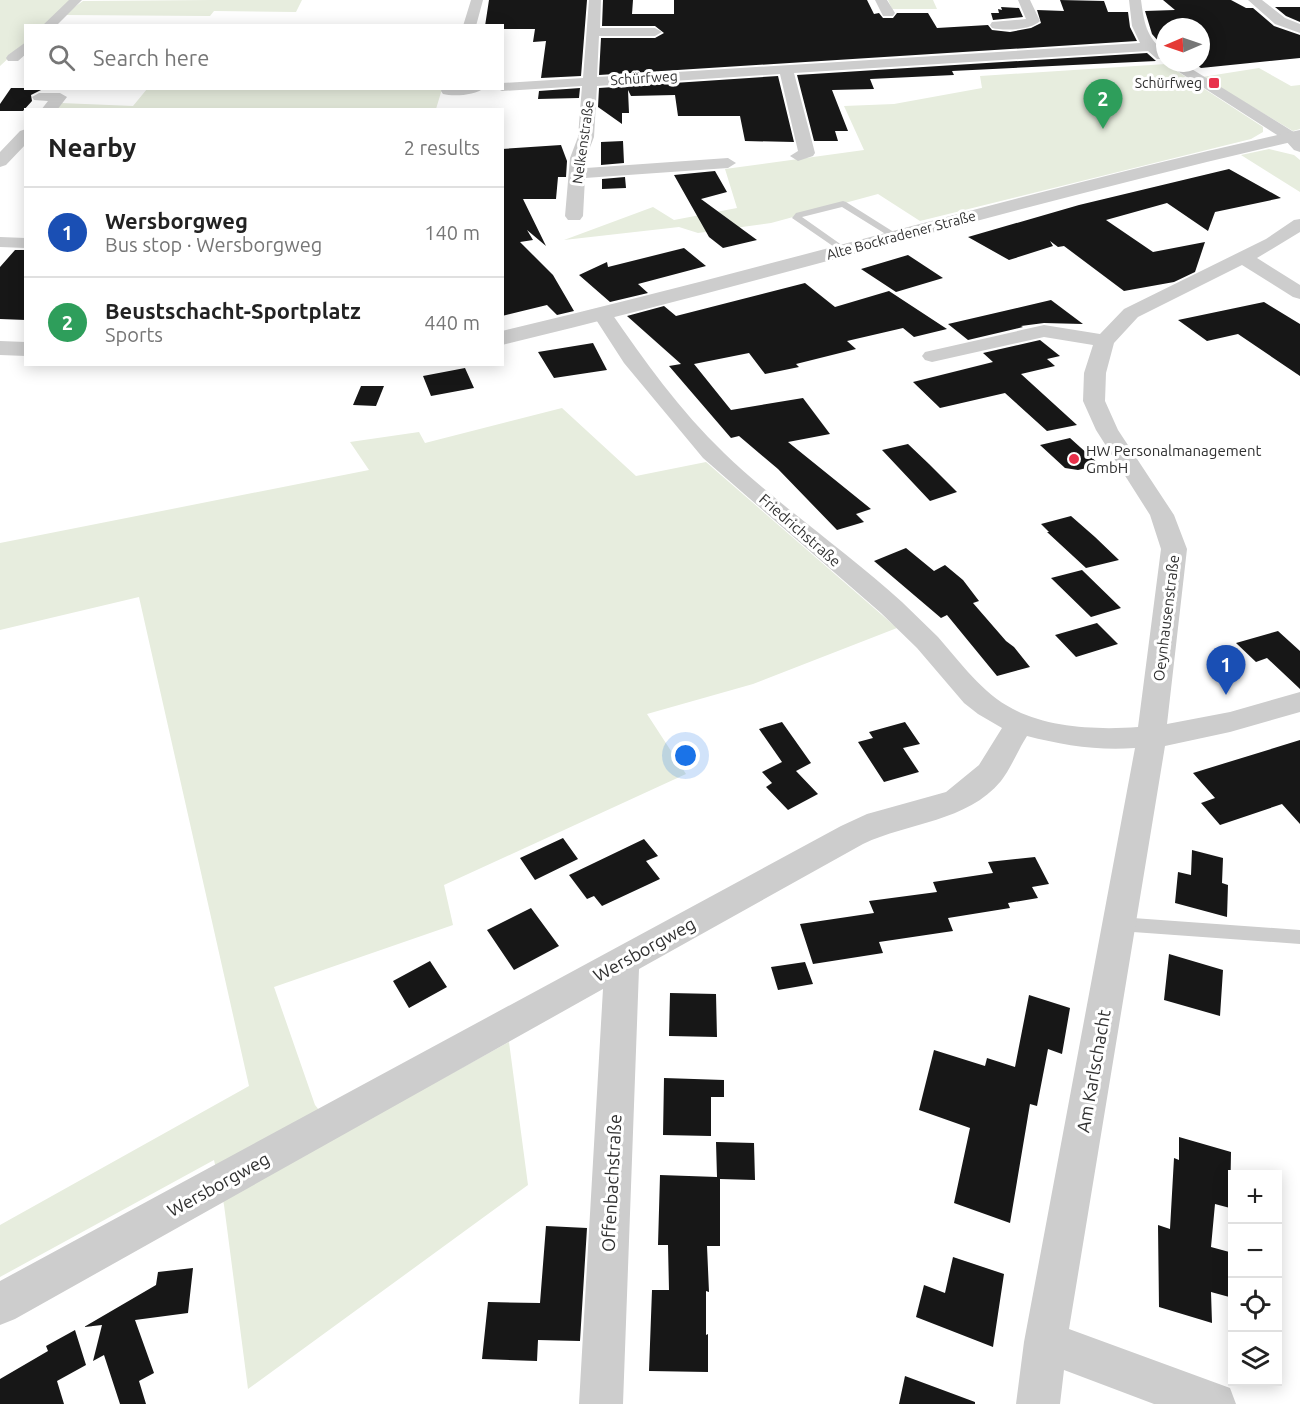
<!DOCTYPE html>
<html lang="en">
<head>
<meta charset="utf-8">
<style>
  :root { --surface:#fff; --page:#f2f2f2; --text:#222; --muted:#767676; --line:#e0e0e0; --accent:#e8314b }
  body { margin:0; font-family:Ubuntu,sans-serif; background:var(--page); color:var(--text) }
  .controls { position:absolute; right:18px; bottom:18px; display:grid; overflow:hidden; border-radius:0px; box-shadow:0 3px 15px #0003 }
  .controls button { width:54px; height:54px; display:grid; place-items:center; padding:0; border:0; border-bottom:2px solid var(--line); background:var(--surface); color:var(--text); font:30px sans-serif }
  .compass { position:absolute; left:1156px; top:18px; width:54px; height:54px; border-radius:50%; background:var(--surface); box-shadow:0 3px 15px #0003; rotate:268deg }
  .you { position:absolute; left:686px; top:756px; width:21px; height:21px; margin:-15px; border:4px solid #fff; border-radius:50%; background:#1a73e8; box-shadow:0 0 0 9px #1a73e833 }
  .badge { display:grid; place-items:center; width:39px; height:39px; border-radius:50%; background:var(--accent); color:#fff; font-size:20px; font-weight:700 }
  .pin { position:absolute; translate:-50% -50px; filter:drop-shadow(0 2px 3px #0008) }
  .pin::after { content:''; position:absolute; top:32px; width:21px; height:18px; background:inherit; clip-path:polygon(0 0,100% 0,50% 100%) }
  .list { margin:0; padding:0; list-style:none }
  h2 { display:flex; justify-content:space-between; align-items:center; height:78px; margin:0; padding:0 24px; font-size:26px }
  h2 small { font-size:20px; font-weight:400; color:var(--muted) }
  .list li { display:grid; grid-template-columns:39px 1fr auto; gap:18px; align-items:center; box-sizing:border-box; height:90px; padding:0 24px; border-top:2px solid var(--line) }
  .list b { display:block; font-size:22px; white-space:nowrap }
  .list p { margin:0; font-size:20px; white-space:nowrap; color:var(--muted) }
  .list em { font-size:20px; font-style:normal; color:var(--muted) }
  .icon { flex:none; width:33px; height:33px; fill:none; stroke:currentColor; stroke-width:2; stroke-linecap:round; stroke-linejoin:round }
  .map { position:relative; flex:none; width:1300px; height:1404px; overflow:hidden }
  .search { position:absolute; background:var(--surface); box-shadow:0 3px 15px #0003; left:24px; top:24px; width:480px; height:66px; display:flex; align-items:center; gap:15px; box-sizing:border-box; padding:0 21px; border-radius:0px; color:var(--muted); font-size:22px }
  .panel { position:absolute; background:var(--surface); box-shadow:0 3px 15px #0003; left:24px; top:108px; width:480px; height:258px; border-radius:0px }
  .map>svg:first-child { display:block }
  .green { fill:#e7edde }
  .building { fill:#171717 }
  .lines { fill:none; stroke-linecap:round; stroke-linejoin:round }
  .service { fill:#cdcdcd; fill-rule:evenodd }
  .minor { fill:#cdcdcd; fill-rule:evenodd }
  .tertiary { fill:#cdcdcd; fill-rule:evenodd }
  .poi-dot { fill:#e8314b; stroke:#fff; stroke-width:2 }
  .labels { text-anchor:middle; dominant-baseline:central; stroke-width:6; stroke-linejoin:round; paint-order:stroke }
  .far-street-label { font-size:14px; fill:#303030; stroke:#fff }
  .far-poi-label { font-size:14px; fill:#303030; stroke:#fff; text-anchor:end }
  .poi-label { font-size:15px; fill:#303030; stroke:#fff; text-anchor:start }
  .street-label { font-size:15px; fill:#303030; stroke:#fff }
  .near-street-label { font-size:18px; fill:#303030; stroke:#fff }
</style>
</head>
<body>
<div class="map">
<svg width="1300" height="1404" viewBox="0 0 1300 1404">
  <rect width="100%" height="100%" fill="#fff"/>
  <!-- green -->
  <path class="green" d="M0,0h73l-29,25 -18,1 -1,17 -25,23z
    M213,0h89l-6,12 -82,-1 -4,5 -147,-1 20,-14z
    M888,0h45l4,9h-45z
    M1166,64l97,63v5l-12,7 -331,82 -42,-27 -107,29 -73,10 -19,-6 -115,13 89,-33 21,13 63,-12 -12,-39 139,-19 -20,-44 50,-2 88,-16 -2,-12z
    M1259,68l32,18 9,-1v44l-7,2 -91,-54z
    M147,89h295l-6,20 -381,1 6,-7 72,3z
    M1269,149l25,6 6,5v32l-59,-37z
    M562,408l74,68 70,-14 191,166 -144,56 -106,30 39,60 -242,111 9,40 -179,62 41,118 24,30 170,-93 19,143 -280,204 -24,-184 -10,-45 -214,117v-52l249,-139 -110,-489 -139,33v-87l369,-73 -19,-28 69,-10 6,11z"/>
  <!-- building -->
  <path class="building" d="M489,0h98l-6,76 -40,2 5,-37 -13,1 2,-13h-33v-3h-17z
    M603,0h30l-1,14h42v-14h193l7,14 5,-1 4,5h10l4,-5h31l9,15 51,-3 4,5 18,2 21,-4 10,-5 -4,-13 27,1 -4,-11 44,1 4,11h20l2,15 7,14 -538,34 2,-37h54l9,-5 -9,-7h-53z
    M1163,0h68l15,8h7l21,18 26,9v23l-99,10 -8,-5h8v-36h-36v22l-13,-15 -7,-23 30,-1z
    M1001,7l18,1 4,9 -30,3 -2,-7h8l-1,-4 4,1z
    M1275,7h25v15l-14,-6z
    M1147,53l9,8 -204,10 2,4 -84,4 4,10 -42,1 16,41h-13l3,10h-24l-17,-66z
    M778,76l16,66 -49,-1 -5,-25h-62l-3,-21 -44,1 -3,-6 1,23h-7v11l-24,-17 1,-19z
    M11,88h34l-14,7 1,6 -9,10h-23v-7z
    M580,88l-1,10 -41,1 1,-8z
    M623,141l1,22 -23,2v-23z
    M561,145l6,16 -1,16h-8l-2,22h-33l23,47 -19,-16 6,10 -13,2 33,33 21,36 -17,4 -10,-10 -45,11v-167z
    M1229,169l52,29 -66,14 -7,19 -41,-28 -61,17 47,32 52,-10 -10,30 -21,10 -50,9 -60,-45 -6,1 -8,-6 3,5 -44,14 -41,-23 111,-32z
    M715,171l12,21 -26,7 56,41 -34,8 -14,-11 -35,-62z
    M625,177l1,11 -24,1v-10z
    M684,248l22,18 -68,18 10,9 -38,9 -31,-27 28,-13 1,5z
    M15,250h11v70l-26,-1v-52z
    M908,255l35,23 -47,14 -35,-23z
    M805,283l30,24 54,-16 58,38 -33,8 -11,-9 -56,13 9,8 -60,15 3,3 -34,7 -16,-21 -55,11 37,46 72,-12 27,36 -42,8 83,67 -15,5 8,8 -27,8 -59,-61 -39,-33 -8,2 -62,-72 12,-2 -54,-48 37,-10 12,10z
    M1051,300l32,24 -39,-1 -23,3 2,1 -55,13 -20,-16z
    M1264,302l36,22v52l-62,-42 -31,7 -29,-21z
    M1040,340l20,16 -13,3 8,7 -34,8 56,51 -30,6 -42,-38 -65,15 -27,-26 80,-20 -10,-9z
    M593,343l14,27 -53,8 -16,-26z
    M465,368l9,20 -43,8 -8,-20z
    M361,386h23l-8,20 -23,-1z
    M1070,438l30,27 -22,5 -13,-2 -25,-23z
    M908,444l21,20 28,28 -27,9 -48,-51z
    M1071,516l24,21 24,23 -33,8 -39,-36h2l-8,-8z
    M906,548l28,23 11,-6 18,15 16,21 -6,2 33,38 8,6 16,20 -33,9 -50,-61 -6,3 -67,-57z
    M1082,570l39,38 -30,9 -40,-39z
    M1097,623l21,21 -42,13 -21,-22z
    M1278,631l22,20v38l-33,-31 -11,4 -20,-19z
    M782,722l29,41 -15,8 22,23 -30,16 -22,-23 6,-4 -10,-11 20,-10 -23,-33z
    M905,722l15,22 -17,4 16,24 -35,10 -26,-40 15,-4 -4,-6z
    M1300,740v84l-18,-20 -62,21 -19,-22 14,-5 -22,-25z
    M563,838l15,21 -43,21 -15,-22z
    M644,839l14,17 -12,5 14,18 -58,27 -8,-10 -7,3 -18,-24z
    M1192,850l31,8 -1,25 6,2 -1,32 -52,-14 3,-31 13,3z
    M1035,857l14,27 -17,3 6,11 -30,5 2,5 -62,10 5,13 -74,11 4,11 -70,11 -13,-40 74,-11 -5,-12 68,-9 -4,-10 60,-9 -5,-11z
    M531,908l28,38 -45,24 -27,-40z
    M1169,954l54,16 -3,46 -56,-16z
    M430,961l17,26 -38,21 -16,-27z
    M805,962l8,22 -35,6 -7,-23z
    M670,993l46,1 1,43 -48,-1z
    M1029,995l41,13 -8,46 -14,-5 -11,57 -7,-2 -20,119 -56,-20 16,-75 -51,-18 15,-60 51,16 2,-8 28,9z
    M664,1078l60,2v17h-13v39l-48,-1z
    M1179,1137l52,15 -1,56 -15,-4 -4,43 22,6v45l-22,-6 1,31 -53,-16 -1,-82 12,4 4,-71 5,2z
    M716,1142l38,1 1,37 -35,-1v67h-13l2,46 -3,-1v44l2,-1v38l-59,-1 3,-81h17l-1,-45h-10l2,-70 57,2z
    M546,1226l41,2 -7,113 -42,-1 -1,21 -55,-2 6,-57 52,1z
    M953,1257l51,17 -11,73 -77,-30 8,-32 21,8z
    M193,1268l-5,45 -53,7 19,53 -15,8 7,23h-26l-16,-49 -11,6 9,-36 -18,2 72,-42 2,-13z
    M75,1330l11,35 -29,16 7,23h-64v-25l48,-28 -2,-5z
    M905,1376l70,26v2h-76z"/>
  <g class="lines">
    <!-- service -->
    <path class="service" d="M843,201l3,1 54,34 -8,2 -50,-31 -40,10 44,31v4l-3,1 -51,-35 4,-5z
      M1119,917l181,13v14l-181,-13 -6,-2 -3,-5 3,-5z"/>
    <!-- minor -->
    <path class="minor" d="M69,0h13l-26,26h-14z
      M471,0h12l-7,26h-13z
      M589,0h12l-1,28h55l7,4 -7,4h-56l-2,41 543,-34 -8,-17 -3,-26h12c3,22 5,37 24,52v7h-8l-9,-8 -354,22 21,80 -2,3 -15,5 -8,-5 8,-5 -18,-77 -183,12 -3,51 -8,21v10l142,-10 8,5 -8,5 -143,10 -2,38 -3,4h-12l-3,-4 5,-58 8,-21 4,-51 -80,5 -6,-3h6v-5l81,-5z
      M875,0h12l8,13 -2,3h-10z
      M1018,0h12l10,21c-9,9 -36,10 -48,7l-2,-3 2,-3 34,-3z
      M1248,0h14l23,18 15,6v9l-25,-9z
      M26,42v12l-8,7h-10l-2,-3 2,-3z
      M1165,63h17l115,71 3,3v15l-6,-2 -9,-10z
      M442,88h42c-8,7 -30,9 -41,6l-2,-3z
      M39,93h21l7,4 -10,13h-16l7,-9 -14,-1 -2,-3z
      M26,129v15l-20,21 -6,2v-15l20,-21z
      M1300,219v13l-43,26 43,27v14l-7,-2 -51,-32 -104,52 -24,26 -8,30 -1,28 13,29 56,85 13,34 -20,175 63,-12 70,-20v20l-70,20 -65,14 -96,583 161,59 6,16h-82l-90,-34 -4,34h-44l8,-62 111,-594c-37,3 -73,-3 -108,-12 -9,14 -16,32 -26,45 -34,41 -92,41 -138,63l-224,125 -16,435h-44l24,-415 -588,330 -15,6v-44l841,-455 26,-12 79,-22 33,-27 23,-37 -24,-14 -14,-11 -47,-55 -36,-35 -178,-155 -79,-95 -31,-48 3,-4h14c34,49 70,100 114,142 55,53 121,97 178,149 12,12 24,23 36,35 23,26 44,56 75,72 35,19 86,21 125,18l23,-178 -11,-34 -54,-85 -13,-29 1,-28 9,-28 -49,-8 -112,25 -7,-2 -3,-4 3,-4 119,-27 56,9 24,-25 142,-70 28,-19z
      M0,237l26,1v10l-26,-1z"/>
    <!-- tertiary -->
    <path class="tertiary" d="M1300,130v10c-268,61 -531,141 -798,205v-14c267,-63 530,-142 798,-201z
      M0,341l26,1v14l-26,-1z"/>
  </g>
  <!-- markers -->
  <g class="poi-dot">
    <rect x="1208" y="77" width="12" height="12" rx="3"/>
    <circle cx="1074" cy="459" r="6"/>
  </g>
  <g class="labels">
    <!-- far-street labels -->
    <g class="far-street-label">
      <text transform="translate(644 78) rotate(-4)">Schürfweg</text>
      <text transform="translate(583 142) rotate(-82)">Nelkenstraße</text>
      <text transform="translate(901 235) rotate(-15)">Alte Bockradener Straße</text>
    </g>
    <!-- far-poi labels -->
    <g class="far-poi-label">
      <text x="1202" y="83">Schürfweg</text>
    </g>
    <!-- poi labels -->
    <g class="poi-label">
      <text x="1086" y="450">HW Personalmanagement<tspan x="1086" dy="17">GmbH</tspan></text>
    </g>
    <!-- street labels -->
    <g class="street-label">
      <text transform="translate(800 530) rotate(41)">Friedrichstraße</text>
      <text transform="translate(1166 618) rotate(-83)">Oeynhausenstraße</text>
    </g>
    <!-- near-street labels -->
    <g class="near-street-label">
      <text transform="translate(644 949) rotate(-29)">Wersborgweg</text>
      <text transform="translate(1093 1071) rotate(-80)">Am Karlschacht</text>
      <text transform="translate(611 1183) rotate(-87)">Offenbachstraße</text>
      <text transform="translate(218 1184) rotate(-29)">Wersborgweg</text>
    </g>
  </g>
</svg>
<div class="controls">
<button>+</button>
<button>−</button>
<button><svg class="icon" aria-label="locate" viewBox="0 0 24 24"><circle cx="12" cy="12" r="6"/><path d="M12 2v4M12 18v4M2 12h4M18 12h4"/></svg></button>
<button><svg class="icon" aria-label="layers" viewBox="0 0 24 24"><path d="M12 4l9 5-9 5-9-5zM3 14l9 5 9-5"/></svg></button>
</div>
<svg class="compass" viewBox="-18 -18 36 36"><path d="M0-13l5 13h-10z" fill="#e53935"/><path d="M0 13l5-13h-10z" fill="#767676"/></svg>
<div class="you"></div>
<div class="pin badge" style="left:1226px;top:695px;background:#1a4fb4">1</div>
<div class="pin badge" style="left:1103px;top:129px;background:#2e9e5b">2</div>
<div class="search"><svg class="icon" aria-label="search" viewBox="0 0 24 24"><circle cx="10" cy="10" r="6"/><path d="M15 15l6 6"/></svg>Search here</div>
<section class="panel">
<h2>Nearby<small>2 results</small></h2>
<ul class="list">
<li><span class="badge" style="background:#1a4fb4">1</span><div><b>Wersborgweg</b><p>Bus stop · Wersborgweg</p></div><em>140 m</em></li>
<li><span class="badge" style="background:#2e9e5b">2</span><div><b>Beustschacht-Sportplatz</b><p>Sports</p></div><em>440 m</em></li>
</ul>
</section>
</div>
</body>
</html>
